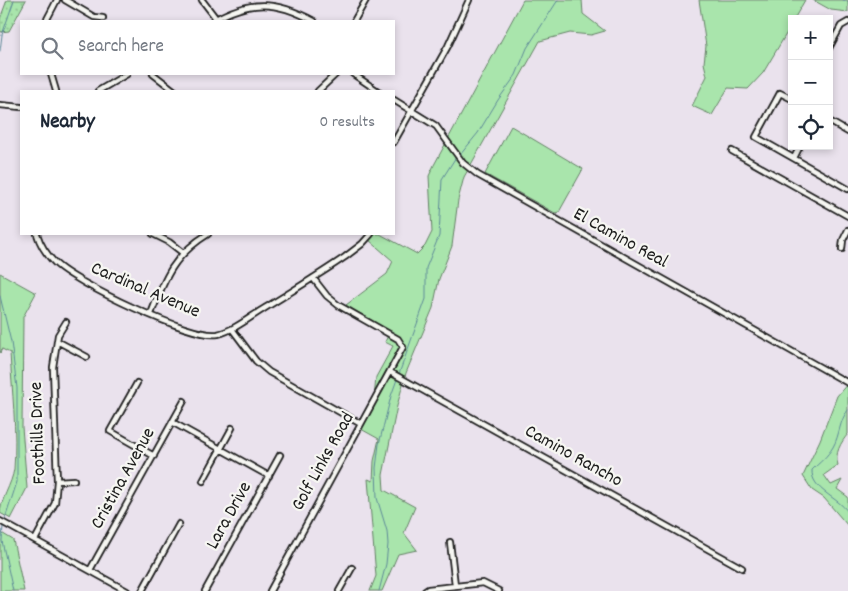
<!DOCTYPE html>
<html lang="en">
<head>
<meta charset="utf-8">
<style>
  :root { --surface:#fff; --page:#f6f6f7; --text:#1f2937; --muted:#747a83; --line:#e0e1e3 }
  body { margin:0; font-family:Dekko,sans-serif; background:var(--page); color:var(--text) }
  .controls { position:absolute; right:15px; top:15px; display:grid; overflow:hidden; border-radius:0px; box-shadow:0 2px 8px #0003 }
  .controls button { width:45px; height:45px; display:grid; place-items:center; padding:0; border:0; border-bottom:1px solid var(--line); background:var(--surface); color:var(--text); font:25px sans-serif }
  .list { margin:0; padding:0; list-style:none }
  h2 { display:flex; justify-content:space-between; align-items:center; height:65px; margin:0; padding:0 20px; font-size:21px }
  h2 small { font-size:16px; font-weight:400; color:var(--muted) }
  .icon { flex:none; width:28px; height:28px; fill:none; stroke:currentColor; stroke-width:2; stroke-linecap:round; stroke-linejoin:round }
  .map { position:relative; flex:none; width:848px; height:591px; overflow:hidden }
  .search { position:absolute; background:var(--surface); box-shadow:0 2px 8px #0003; left:20px; top:20px; width:375px; height:55px; display:flex; align-items:center; gap:12px; box-sizing:border-box; padding:0 18px; border-radius:0px; color:var(--muted); font-size:19px }
  .panel { position:absolute; background:var(--surface); box-shadow:0 2px 8px #0003; left:20px; top:90px; width:375px; height:145px; border-radius:0px }
  .map>svg:first-child { display:block }
  .grass { fill:#a9e5ac; stroke:#628064 }
  .park { fill:url(#park-dots); stroke:#628064 }
  .lines { fill:none; stroke-linecap:round; stroke-linejoin:round }
  .stream { stroke:#5d8998; stroke-width:1 }
  .minor-casing { stroke:#1c1c1c; stroke-width:8 }
  .minor { stroke:#f6f6f2; stroke-width:4.5 }
  .labels { text-anchor:middle; dominant-baseline:central; stroke-width:4.5; stroke-linejoin:round; paint-order:stroke }
  .street-label { font-size:19px; fill:#1c1c1c; stroke:#f6f6f2 }
</style>
</head>
<body>
<div class="map">
<svg width="848" height="591" viewBox="0 0 848 591">
  <defs>
    <pattern id="park-dots" width="8" height="8" patternUnits="userSpaceOnUse" patternTransform="scale(1.25)"><rect width="8" height="8" fill="#a9e5ac"/><path d="M2 2h.1M6 6h.1" fill="none" stroke="#91c493" stroke-width="1.8" stroke-linecap="round"/></pattern>
  </defs>
  <rect width="100%" height="100%" fill="#eae2ed"/>
  <filter id="ink" filterUnits="userSpaceOnUse"><feTurbulence type="fractalNoise" baseFrequency=".02" numOctaves="2"/><feDisplacementMap in="SourceGraphic" scale="10" xChannelSelector="R" yChannelSelector="G"/><feConvolveMatrix kernelMatrix="1 2 1 2 8 2 1 2 1" color-interpolation-filters="sRGB"/></filter>
  <g filter="url(#ink)">
    <!-- grass -->
    <path class="grass" d="M523,0h59l1,14 22,17 -14,4 -21,-2 -30,8 -76,136 -6,23 -6,46 -13,33 -6,29 -27,65 -9,33 -14,69 1,15 31,17 -11,26 13,17 -19,4 -16,37h-12l6,-15 -8,-97 5,2 1,-20 5,-22 -18,-10 13,-30 2,-22 17,-31 -8,-4 5,-11 -44,-26 41,-31 6,-13 -24,-21 5,-6h6l37,20 8,-8 7,-14 -3,-56 5,-11z
      M699,0h106l-11,19h-2v5l-29,49 -15,16 -20,-1 -16,27 -20,-9 15,-30 -3,-13 2,-17z
      M813,0h35v12l-17,-2z
      M511,126l72,43 -24,43 -4,1 -70,-39z
      M0,273l36,20 -13,24 -1,110 5,61 -16,31 -11,-6c0,-12 12,-29 14,-44 3,-38 -2,-78 -4,-116l-8,-4 -2,4z
      M848,383v51c-7,8 -14,20 -10,31l-14,10 7,10 11,-5 -5,9 11,8v29l-24,-28 -12,-8 -9,-14 17,-36 17,-44z
      M0,532l13,8 11,51h-24z"/>
    <!-- park -->
    <path class="park" d="M7,0h19l-17,31 -9,1v-13z"/>
    <g class="lines">
      <!-- stream -->
      <path class="stream" d="M843,0l5,2
        M0,51l2,-16 12,-35
        M460,155l18,-22 20,-33 18,-25 11,-27 31,-48
        M0,296l11,46 6,46v94l-13,40
        M848,410c-9,11 -8,25 -15,37 -6,10 -13,15 -21,23 -1,20 26,27 36,42
        M3,526l-1,15 11,50
        M379,591l7,-27 2,-20 -1,-13 -10,-33 -1,-30 3,-24 12,-48 35,-97v-31l13,-32 3,-57 14,-22"/>
      <defs>
        <path id="minor" d="M65,0l29,17 9,1
          M202,0l16,21
          M46,21l11,-21
          M212,21c38,-21 63,-21 102,0
          M354,21l12,-21
          M829,48l12,-22 7,-4
          M51,74l5,17
          M153,74l22,17
          M353,74l25,17
          M98,91l29,-17
          M318,91l18,-17
          M792,99l-12,-6 -24,44 92,52
          M394,100l42,26 27,37 15,12 370,208
          M0,105l21,2
          M829,121l19,11
          M394,142l54,-96 21,-46
          M732,151l116,65
          M794,158l6,-12
          M37,234c3,10 10,21 18,29 20,20 136,76 163,71 17,-4 32,-17 47,-26 27,-17 54,-33 80,-51l17,-13 9,-10
          M153,234l16,8 14,11
          M842,249l1,-9 5,-10
          M151,314c14,-37 23,-59 57,-80
          M232,329l24,32 13,11 92,52
          M57,341l30,16
          M390,372l352,196
          M137,383l-27,48 44,25
          M172,422l97,54
          M57,481l17,-1
          M203,481l29,-53
          M0,521l127,70
          M35,540l20,-37 2,-22 -4,-114 5,-32 8,-13
          M450,542l5,43
          M90,570l94,-169
          M142,591l37,-67
          M205,591l75,-136
          M270,591l133,-244 -5,-8 -60,-34 -11,-9 -14,-18
          M339,591l13,-23
          M425,591l3,-2 55,-6 16,8"/>
      </defs>
      <!-- minor casing -->
      <use href="#minor" class="minor-casing"/>
      <!-- minor -->
      <use href="#minor" class="minor"/>
    </g>
  </g>
  <g class="labels">
    <!-- street labels -->
    <g class="street-label">
      <text transform="translate(620 239) rotate(29)">El Camino Real</text>
      <text transform="translate(145 291) rotate(23)">Cardinal Avenue</text>
      <text transform="translate(39 433) rotate(-92)">Foothills Drive</text>
      <text transform="translate(573 457) rotate(29)">Camino Rancho</text>
      <text transform="translate(324 462) rotate(-61)">Golf Links Road</text>
      <text transform="translate(124 479) rotate(-61)">Cristina Avenue</text>
      <text transform="translate(230 516) rotate(-61)">Lara Drive</text>
    </g>
  </g>
</svg>
<div class="controls">
<button>+</button>
<button>−</button>
<button><svg class="icon" aria-label="locate" viewBox="0 0 24 24"><circle cx="12" cy="12" r="6"/><path d="M12 2v4M12 18v4M2 12h4M18 12h4"/></svg></button>
</div>
<div class="search"><svg class="icon" aria-label="search" viewBox="0 0 24 24"><circle cx="10" cy="10" r="6"/><path d="M15 15l6 6"/></svg>Search here</div>
<section class="panel">
<h2>Nearby<small>0 results</small></h2>
<ul class="list">
</ul>
</section>
</div>
</body>
</html>
